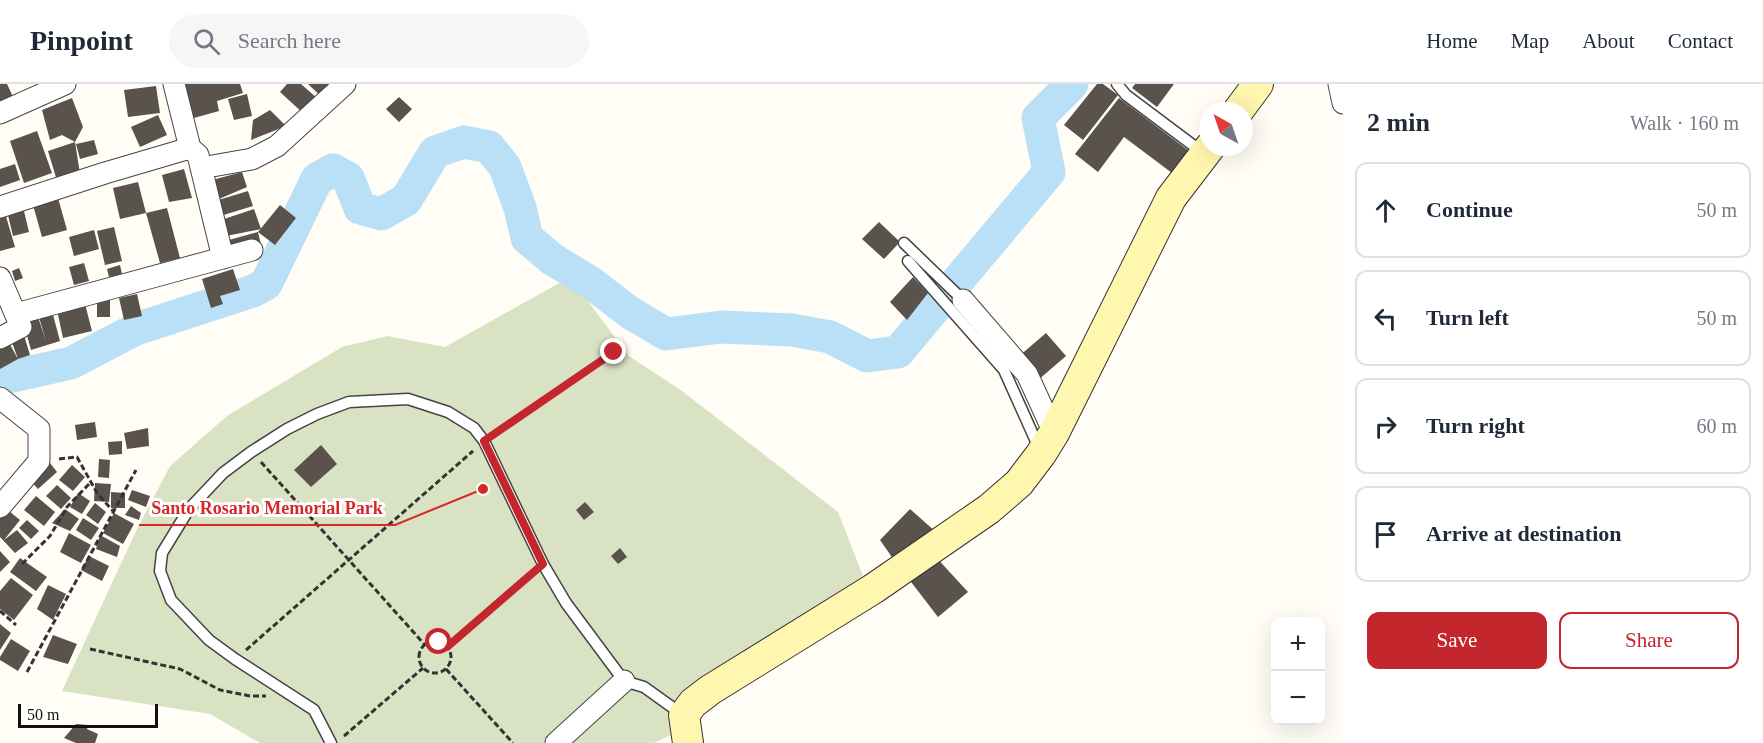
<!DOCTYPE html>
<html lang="en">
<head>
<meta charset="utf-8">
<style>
  :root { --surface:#fff; --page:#f6f6f7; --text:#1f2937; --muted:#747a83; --line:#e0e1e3; --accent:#c4262e }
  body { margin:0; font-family:Georgia,serif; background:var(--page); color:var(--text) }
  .controls { position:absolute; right:18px; bottom:18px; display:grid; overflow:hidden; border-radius:12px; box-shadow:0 6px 24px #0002 }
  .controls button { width:54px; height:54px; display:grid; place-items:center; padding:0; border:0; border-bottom:2px solid var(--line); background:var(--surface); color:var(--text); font:30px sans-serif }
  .compass { position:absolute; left:1199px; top:18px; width:54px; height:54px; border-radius:50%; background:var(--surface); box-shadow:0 6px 24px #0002; rotate:320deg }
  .scale { position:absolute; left:18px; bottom:15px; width:140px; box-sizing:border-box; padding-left:6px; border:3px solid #111; border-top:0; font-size:16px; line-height:21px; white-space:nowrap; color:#111; -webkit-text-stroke:4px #fff; paint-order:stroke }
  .stop { position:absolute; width:18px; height:18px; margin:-14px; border:4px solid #c4262e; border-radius:50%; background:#fff }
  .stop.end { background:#c4262e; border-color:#fff; box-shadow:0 2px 6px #0008 }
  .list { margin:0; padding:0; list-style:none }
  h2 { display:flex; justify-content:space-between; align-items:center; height:78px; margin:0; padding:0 24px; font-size:26px }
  h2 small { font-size:20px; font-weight:400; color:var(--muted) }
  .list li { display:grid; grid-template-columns:39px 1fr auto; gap:18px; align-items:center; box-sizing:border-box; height:96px; margin:0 12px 12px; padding:0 12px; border:2px solid var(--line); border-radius:12px }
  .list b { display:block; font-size:22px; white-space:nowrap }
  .list em { font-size:20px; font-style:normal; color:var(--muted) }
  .actions { display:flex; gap:12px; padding:18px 24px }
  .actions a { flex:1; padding:14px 0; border:2px solid var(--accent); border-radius:12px; text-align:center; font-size:21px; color:var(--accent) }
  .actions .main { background:var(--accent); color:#fff }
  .icon { flex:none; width:33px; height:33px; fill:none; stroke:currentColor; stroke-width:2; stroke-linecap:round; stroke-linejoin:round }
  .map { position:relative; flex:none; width:1343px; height:659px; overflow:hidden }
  header { display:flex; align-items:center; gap:36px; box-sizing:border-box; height:84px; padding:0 30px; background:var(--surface); border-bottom:2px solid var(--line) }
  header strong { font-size:28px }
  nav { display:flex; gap:33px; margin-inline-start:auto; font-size:21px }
  .search { width:420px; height:54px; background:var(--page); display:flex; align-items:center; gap:15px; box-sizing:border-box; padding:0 21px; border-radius:33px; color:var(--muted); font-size:22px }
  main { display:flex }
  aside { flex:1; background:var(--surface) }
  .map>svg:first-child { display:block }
  .cemetery { fill:#d9e3c4 }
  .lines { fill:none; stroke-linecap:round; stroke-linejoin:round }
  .river { stroke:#b9e0f7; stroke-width:33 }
  .building { fill:#5a524d }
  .lane-casing { stroke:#444; stroke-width:13 }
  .street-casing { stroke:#444; stroke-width:23 }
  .secondary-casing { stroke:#333; stroke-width:32 }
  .path { stroke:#333; stroke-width:3; stroke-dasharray:6 3; stroke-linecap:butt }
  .lane { stroke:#fff; stroke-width:10 }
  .street { stroke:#fff; stroke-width:21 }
  .secondary { stroke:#fff6b0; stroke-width:30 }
  .route { stroke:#c4262e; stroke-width:8 }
  .leader { fill:none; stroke:#d62828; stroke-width:2 }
  .callout-dot { fill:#d62828; stroke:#fff; stroke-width:2 }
  .callout-label { font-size:18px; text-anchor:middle; font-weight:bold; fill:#d62828; stroke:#fff; stroke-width:6; stroke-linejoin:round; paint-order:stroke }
</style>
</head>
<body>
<header>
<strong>Pinpoint</strong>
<div class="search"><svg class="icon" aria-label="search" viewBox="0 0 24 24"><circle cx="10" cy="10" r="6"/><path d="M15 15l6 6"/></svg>Search here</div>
<nav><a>Home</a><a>Map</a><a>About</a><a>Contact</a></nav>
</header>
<main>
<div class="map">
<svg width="1343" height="659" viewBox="0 0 1343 659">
  <rect width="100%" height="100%" fill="#fffdf5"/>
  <!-- cemetery -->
  <path class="cemetery" d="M570,193l59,79 53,35 156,121 29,74 -190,146 -23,11h-394l-50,-29 -148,-23 74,-160 34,-65 57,-50 115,-69 45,-11 58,11z"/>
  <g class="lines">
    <!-- river -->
    <path class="river" d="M0,295l71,-16 65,-34 117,-38 13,-7 51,-105 16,-9 15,8 12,30 21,6 25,-14 29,-48 29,-10 25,5 16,20 15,41 7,30 25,21 38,23 39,30 37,22 55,-7 71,3 38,7 37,19 31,-4 151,-180 -11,-54 34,-34"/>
  </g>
  <!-- building -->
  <path class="building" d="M0,0h7l8,17 -15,7z
    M182,0h58l3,9 -26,8 2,10 -43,12z
    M287,0h14l17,15 -14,15 -24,-22z
    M308,0h21l-4,16z
    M1097,0h6l15,11 -35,45 -19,-15z
    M1135,0h39l-17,23 -25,-19z
    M156,2l4,27 -32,4 -4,-27z
    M247,10l5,22 -18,4 -6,-21z
    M399,13l13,12 -13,13 -13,-13z
    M72,14l11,29 -8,15 -13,-7 -12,5 -8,-30z
    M1119,14l74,56 -17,22 -52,-39 -26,35 -23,-18z
    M270,26l16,16 -35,14 2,-20z
    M158,31l9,20 -27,12 -9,-20z
    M37,47l15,42 -28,10 -14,-42z
    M94,56l4,14 -18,5 -4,-15z
    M75,58l6,38 -23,4 -10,-33z
    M15,80l5,16 -20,7v-18z
    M184,85l8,29 -23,4 -7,-27z
    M242,88l5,15 -35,15 -7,-20z
    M138,98l8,31 -26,6 -7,-31z
    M248,107l5,15 -36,11 -5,-15z
    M58,114l9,32 -25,7 -9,-32z
    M280,121l16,13 -21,27 -17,-13z
    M23,123l6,25 -16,4 -6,-25z
    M167,124l13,50 -20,5 -14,-50z
    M254,125l7,20 -45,9 -4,-15z
    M5,129l10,34 -15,4v-37z
    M879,138l21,20 -16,17 -22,-20z
    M114,143l8,34 -17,4 -8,-34z
    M94,146l5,19 -25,7 -5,-19z
    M258,148l4,17 -39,12 -5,-18z
    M84,179l5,18 -15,4 -5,-18z
    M120,181l2,9 -13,3 -2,-8z
    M19,184l4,10 -8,3 -3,-10z
    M233,185l7,21 -20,6 3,8 -12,4 -9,-29z
    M913,193l15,16 -21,27 -17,-18z
    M137,210l5,22 -18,4 -5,-22z
    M97,215h13v18h-13z
    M85,220l7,27 -29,7 -6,-28z
    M52,227l8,30 -29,9 -8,-29 15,-4 8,24 -8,-27z
    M23,248l7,23 -12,4 -8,-22z
    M1046,249l20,23 -36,31 -20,-23z
    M8,257l10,18 -18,10v-24z
    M95,338l2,15 -20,3 -2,-15z
    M148,344l1,18 -22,3 -3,-16z
    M122,357v13l-13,1 -1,-13z
    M321,361l16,19 -26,23 -17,-17z
    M99,375l11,1 -1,18 -11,-1z
    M50,379l7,9 -19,17 -8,-9z
    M72,381l13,12 -12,14 -14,-11z
    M95,399l16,1 -2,18 -15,-1z
    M57,401l14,13 -10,11 -15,-13z
    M132,406l18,6 -4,11 -18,-7z
    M111,408l14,1v15h-14z
    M78,409l12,8 -8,13 -12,-7z
    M36,412l19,16 -11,14 -20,-16z
    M585,418l9,10 -10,8 -8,-10z
    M95,419l11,9 -8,12 -12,-9z
    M131,422l10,7 -2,7 -14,-5z
    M4,423l16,13 -16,20 13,-10 11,13 -13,10 -15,-16v-24z
    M65,425l14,10 -9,12 -18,-8z
    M910,425l26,23 -40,31 -16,-23z
    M114,429l20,11 -11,20 -20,-11z
    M83,434l16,10 -8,12 -15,-10z
    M27,436l12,11 -8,8 -12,-11z
    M69,449l22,12 -10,18 -21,-11z
    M100,451l20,11 -3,11 -21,-8z
    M620,464l7,9 -9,7 -7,-8z
    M0,467l10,11 -10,10z
    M934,471l34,37 -30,25 -30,-39z
    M89,472l20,10 -7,15 -21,-11z
    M20,474l27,19 -11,14 -26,-19z
    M11,494l22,17 -19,25 -14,-11v-18z
    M48,501l18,9 -13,26 -16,-11z
    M0,540l11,9 -11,17z
    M53,551l24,9 -9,20 -25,-7z
    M11,555l19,12 -12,20 -18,-11v-3z
    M76,640l12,1 -1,4 11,5 -3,9h-19l-12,-5z"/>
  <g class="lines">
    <defs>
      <path id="lane" d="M1117,0l9,11 76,57
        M904,159l59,57
        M908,177l96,109 35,78
        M331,659l-17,-33 -79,-51 -26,-19 -38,-40 -11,-29 2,-18 27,-44 34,-36 28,-21 36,-23 30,-15 32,-12 59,-3 40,13 26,16 10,13 59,123 23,39 58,78 20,6 39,28"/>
      <path id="street" d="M174,0l16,64 8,7 25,103
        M1339,0l4,19
        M0,29l65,-29
        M201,84l51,-9 25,-13 68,-62
        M0,123l105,-34 85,-25
        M0,194l21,49 -21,11
        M963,216l64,74 27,59
        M16,230l236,-64
        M0,314l39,31v32l-39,46
        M556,659l68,-62"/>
      <path id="secondary" d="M1238,27l20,-27
        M688,659l-4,-28 9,-12 17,-13 163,-101 116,-80 30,-26 22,-29 13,-21 117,-235 39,-51"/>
    </defs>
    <!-- lane casing -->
    <use href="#lane" class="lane-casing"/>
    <!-- street casing -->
    <use href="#street" class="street-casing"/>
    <!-- secondary casing -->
    <use href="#secondary" class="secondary-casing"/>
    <!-- path -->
    <path class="path" d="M495,350l119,-82
      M59,375l18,-2 20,36 16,18
      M261,378l164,183
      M22,480l28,-28 17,-29 24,-25
      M0,527l16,14
      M419 573a16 16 0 1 1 32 0a16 16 0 1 1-32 0Z
      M447,563l85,-74
      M90,565l90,20 40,21 30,6h16
      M246,566l227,-199
      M446,585l67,74
      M27,588l109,-202
      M344,652l79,-68"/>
    <!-- lane -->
    <use href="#lane" class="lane"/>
    <!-- street -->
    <use href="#street" class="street"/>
    <!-- secondary -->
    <use href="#secondary" class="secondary"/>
  </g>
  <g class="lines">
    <!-- route -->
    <path class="route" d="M439,558l8,5 96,-83 -59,-123 130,-89"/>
  </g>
  <!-- callouts -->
  <path class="leader" d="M483 405L395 441H139"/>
  <circle class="callout-dot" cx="483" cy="405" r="6"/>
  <g class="callout-label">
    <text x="267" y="430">Santo Rosario Memorial Park</text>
  </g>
</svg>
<div class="controls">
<button>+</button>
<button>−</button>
</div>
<svg class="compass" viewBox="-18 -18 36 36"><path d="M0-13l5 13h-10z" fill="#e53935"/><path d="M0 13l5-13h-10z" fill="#747a83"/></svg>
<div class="scale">50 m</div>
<div class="stop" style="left:439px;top:558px"></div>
<div class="stop end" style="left:614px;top:268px"></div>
</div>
<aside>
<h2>2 min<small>Walk · 160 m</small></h2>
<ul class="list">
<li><svg class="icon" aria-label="ahead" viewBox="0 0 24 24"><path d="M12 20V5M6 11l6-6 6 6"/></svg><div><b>Continue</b></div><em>50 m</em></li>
<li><svg class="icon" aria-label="left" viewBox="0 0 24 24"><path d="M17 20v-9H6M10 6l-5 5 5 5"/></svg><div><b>Turn left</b></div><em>50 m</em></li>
<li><svg class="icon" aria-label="right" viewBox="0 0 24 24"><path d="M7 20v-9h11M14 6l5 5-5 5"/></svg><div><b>Turn right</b></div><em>60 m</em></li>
<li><svg class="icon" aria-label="arrive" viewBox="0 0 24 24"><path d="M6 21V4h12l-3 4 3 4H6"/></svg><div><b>Arrive at destination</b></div></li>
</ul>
<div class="actions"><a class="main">Save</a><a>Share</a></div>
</aside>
</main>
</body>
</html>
